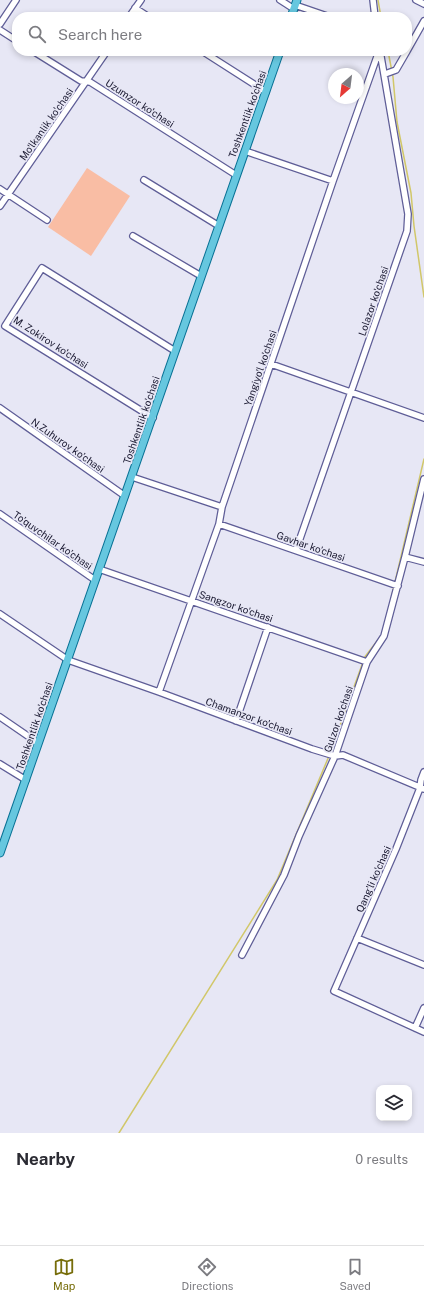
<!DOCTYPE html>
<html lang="en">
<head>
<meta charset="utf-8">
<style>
  :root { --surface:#fff; --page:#f7f7f7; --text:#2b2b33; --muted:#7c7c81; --line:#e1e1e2; --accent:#776d0a }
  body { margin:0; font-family:"Public Sans",sans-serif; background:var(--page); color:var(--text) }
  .controls { position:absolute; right:12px; bottom:12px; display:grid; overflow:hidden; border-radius:8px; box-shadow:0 2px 6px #0003 }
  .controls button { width:36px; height:36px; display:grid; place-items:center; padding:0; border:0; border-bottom:1px solid var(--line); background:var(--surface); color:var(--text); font:20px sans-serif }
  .compass { position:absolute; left:328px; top:68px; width:36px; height:36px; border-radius:50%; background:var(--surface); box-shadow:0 2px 6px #0003; rotate:208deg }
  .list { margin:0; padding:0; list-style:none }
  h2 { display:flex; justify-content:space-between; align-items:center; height:52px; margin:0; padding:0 16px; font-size:17px }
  h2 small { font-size:13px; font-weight:400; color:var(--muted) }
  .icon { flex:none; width:22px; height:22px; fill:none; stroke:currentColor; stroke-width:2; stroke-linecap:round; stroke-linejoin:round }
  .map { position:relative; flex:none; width:424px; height:1133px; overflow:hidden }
  .search { position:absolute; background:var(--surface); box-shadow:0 2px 6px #0003; left:12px; right:12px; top:12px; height:44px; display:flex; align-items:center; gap:10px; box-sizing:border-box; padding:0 14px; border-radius:16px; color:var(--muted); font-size:15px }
  .sheet { height:112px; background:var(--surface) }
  nav { display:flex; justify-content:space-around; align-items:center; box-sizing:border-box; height:56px; border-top:1px solid var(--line); background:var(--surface); font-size:11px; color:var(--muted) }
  nav a { display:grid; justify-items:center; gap:2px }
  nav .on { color:var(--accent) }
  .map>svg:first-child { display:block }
  .green { fill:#f9bda4 }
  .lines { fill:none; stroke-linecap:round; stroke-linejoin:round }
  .stream { stroke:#d1c769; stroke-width:1.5 }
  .minor-casing { stroke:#5f5e97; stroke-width:8 }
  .major-casing { stroke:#087194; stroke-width:9 }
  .minor { stroke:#fff; stroke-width:5.5 }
  .major { stroke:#66c7df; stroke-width:7 }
  .labels { text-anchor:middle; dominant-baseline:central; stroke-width:3.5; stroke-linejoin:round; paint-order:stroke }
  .street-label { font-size:10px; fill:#18172f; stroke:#e7e7f5 }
</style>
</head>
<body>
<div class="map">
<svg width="424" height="1133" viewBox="0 0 424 1133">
  <rect width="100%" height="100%" fill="#e7e7f5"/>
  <!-- green -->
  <path class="green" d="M87,168l43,28 -39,60 -43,-29z"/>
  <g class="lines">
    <!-- stream -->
    <path class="stream" d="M378,0l3,17
      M388,51l5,26 4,45 14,71 3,33 10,71
      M395,582l29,-123
      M391,600l3,-14
      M364,658l17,-22
      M330,753l33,-91
      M119,1133l158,-253 52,-124"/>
    <defs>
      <path id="minor" d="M280,0l14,9
        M373,0l2,17
        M416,0l8,4
        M295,5l35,12
        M135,8l14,9
        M129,17l12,-17
        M0,24l16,-24
        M0,30l17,11
        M33,51l48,30 9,1 146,93
        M202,51l64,41
        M407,51l17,-30
        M385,74l11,-4 11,-19
        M245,151l88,30
        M144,180l75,46
        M0,189l47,31
        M0,206l107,-155
        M133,236l68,40
        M271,364l153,54
        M0,408l125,88
        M153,418l-148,-92 37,-58 133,83
        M132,477l90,30
        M0,514l95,66
        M219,524l179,62
        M296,550l111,-319 1,-17 -28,-163
        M405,557l19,5
        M99,569l268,93
        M0,614l68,46 91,32 153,57 23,7 8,-1 81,34
        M159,692l60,-168 3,-17 111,-326 46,-130
        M0,717l38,26
        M236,721l32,-94
        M0,764l26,16
        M424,772l-3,8 -1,8 -24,61 -62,142 90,41
        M357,938l67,27
        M242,955l42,-80 15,-39 36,-80 32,-94 17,-26 21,-79 19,-78
        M415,1028l9,-20"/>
      <path id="major" d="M291,17l6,-17
        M0,853l280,-802"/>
    </defs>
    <!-- minor casing -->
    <use href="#minor" class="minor-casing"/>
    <!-- major casing -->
    <use href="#major" class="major-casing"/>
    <!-- minor -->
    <use href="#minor" class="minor"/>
    <!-- major -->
    <use href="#major" class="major"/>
  </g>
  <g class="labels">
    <!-- street labels -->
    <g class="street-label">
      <text transform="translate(140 103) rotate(33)">Uzumzor ko'chasi</text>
      <text transform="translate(247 114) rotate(-70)">Toshkentlik ko'chasi</text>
      <text transform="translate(46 124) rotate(-55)">Mo'lkanlik ko'chasi</text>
      <text transform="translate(373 301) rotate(-71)">Lolazor ko'chasi</text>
      <text transform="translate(51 342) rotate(33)">M. Zokirov ko'chasi</text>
      <text transform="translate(260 368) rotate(-71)">Yangiyo'l ko'chasi</text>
      <text transform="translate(141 420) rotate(-71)">Toshkentlik ko'chasi</text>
      <text transform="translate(68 445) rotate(35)">N.Zuhurov ko'chasi</text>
      <text transform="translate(53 540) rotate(35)">To'quvchilar ko'chasi</text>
      <text transform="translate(311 546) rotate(19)">Gavhar ko'chasi</text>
      <text transform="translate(236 606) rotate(19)">Sangzor ko'chasi</text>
      <text transform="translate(249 716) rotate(20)">Chamanzor ko'chasi</text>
      <text transform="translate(338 719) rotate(-71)">Gulzor ko'chasi</text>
      <text transform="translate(34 726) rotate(-71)">Toshkentlik ko'chasi</text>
      <text transform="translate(373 879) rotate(-66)">Qang'li ko'chasi</text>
    </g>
  </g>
</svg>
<div class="controls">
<button><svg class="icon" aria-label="layers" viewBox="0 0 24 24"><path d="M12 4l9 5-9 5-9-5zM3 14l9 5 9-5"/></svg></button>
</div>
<svg class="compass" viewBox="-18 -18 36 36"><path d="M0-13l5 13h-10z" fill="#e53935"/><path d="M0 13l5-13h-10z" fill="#7c7c81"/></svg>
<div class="search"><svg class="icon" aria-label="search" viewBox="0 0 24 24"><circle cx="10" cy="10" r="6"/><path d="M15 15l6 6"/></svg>Search here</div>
</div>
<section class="sheet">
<h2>Nearby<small>0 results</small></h2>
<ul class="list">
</ul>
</section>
<nav>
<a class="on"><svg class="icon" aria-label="map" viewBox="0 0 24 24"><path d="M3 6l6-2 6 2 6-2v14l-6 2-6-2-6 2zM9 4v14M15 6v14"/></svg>Map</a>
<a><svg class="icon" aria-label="directions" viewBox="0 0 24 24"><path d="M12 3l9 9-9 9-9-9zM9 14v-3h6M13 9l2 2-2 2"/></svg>Directions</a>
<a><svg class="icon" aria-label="saved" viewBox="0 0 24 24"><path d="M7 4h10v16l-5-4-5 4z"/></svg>Saved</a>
</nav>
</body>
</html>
